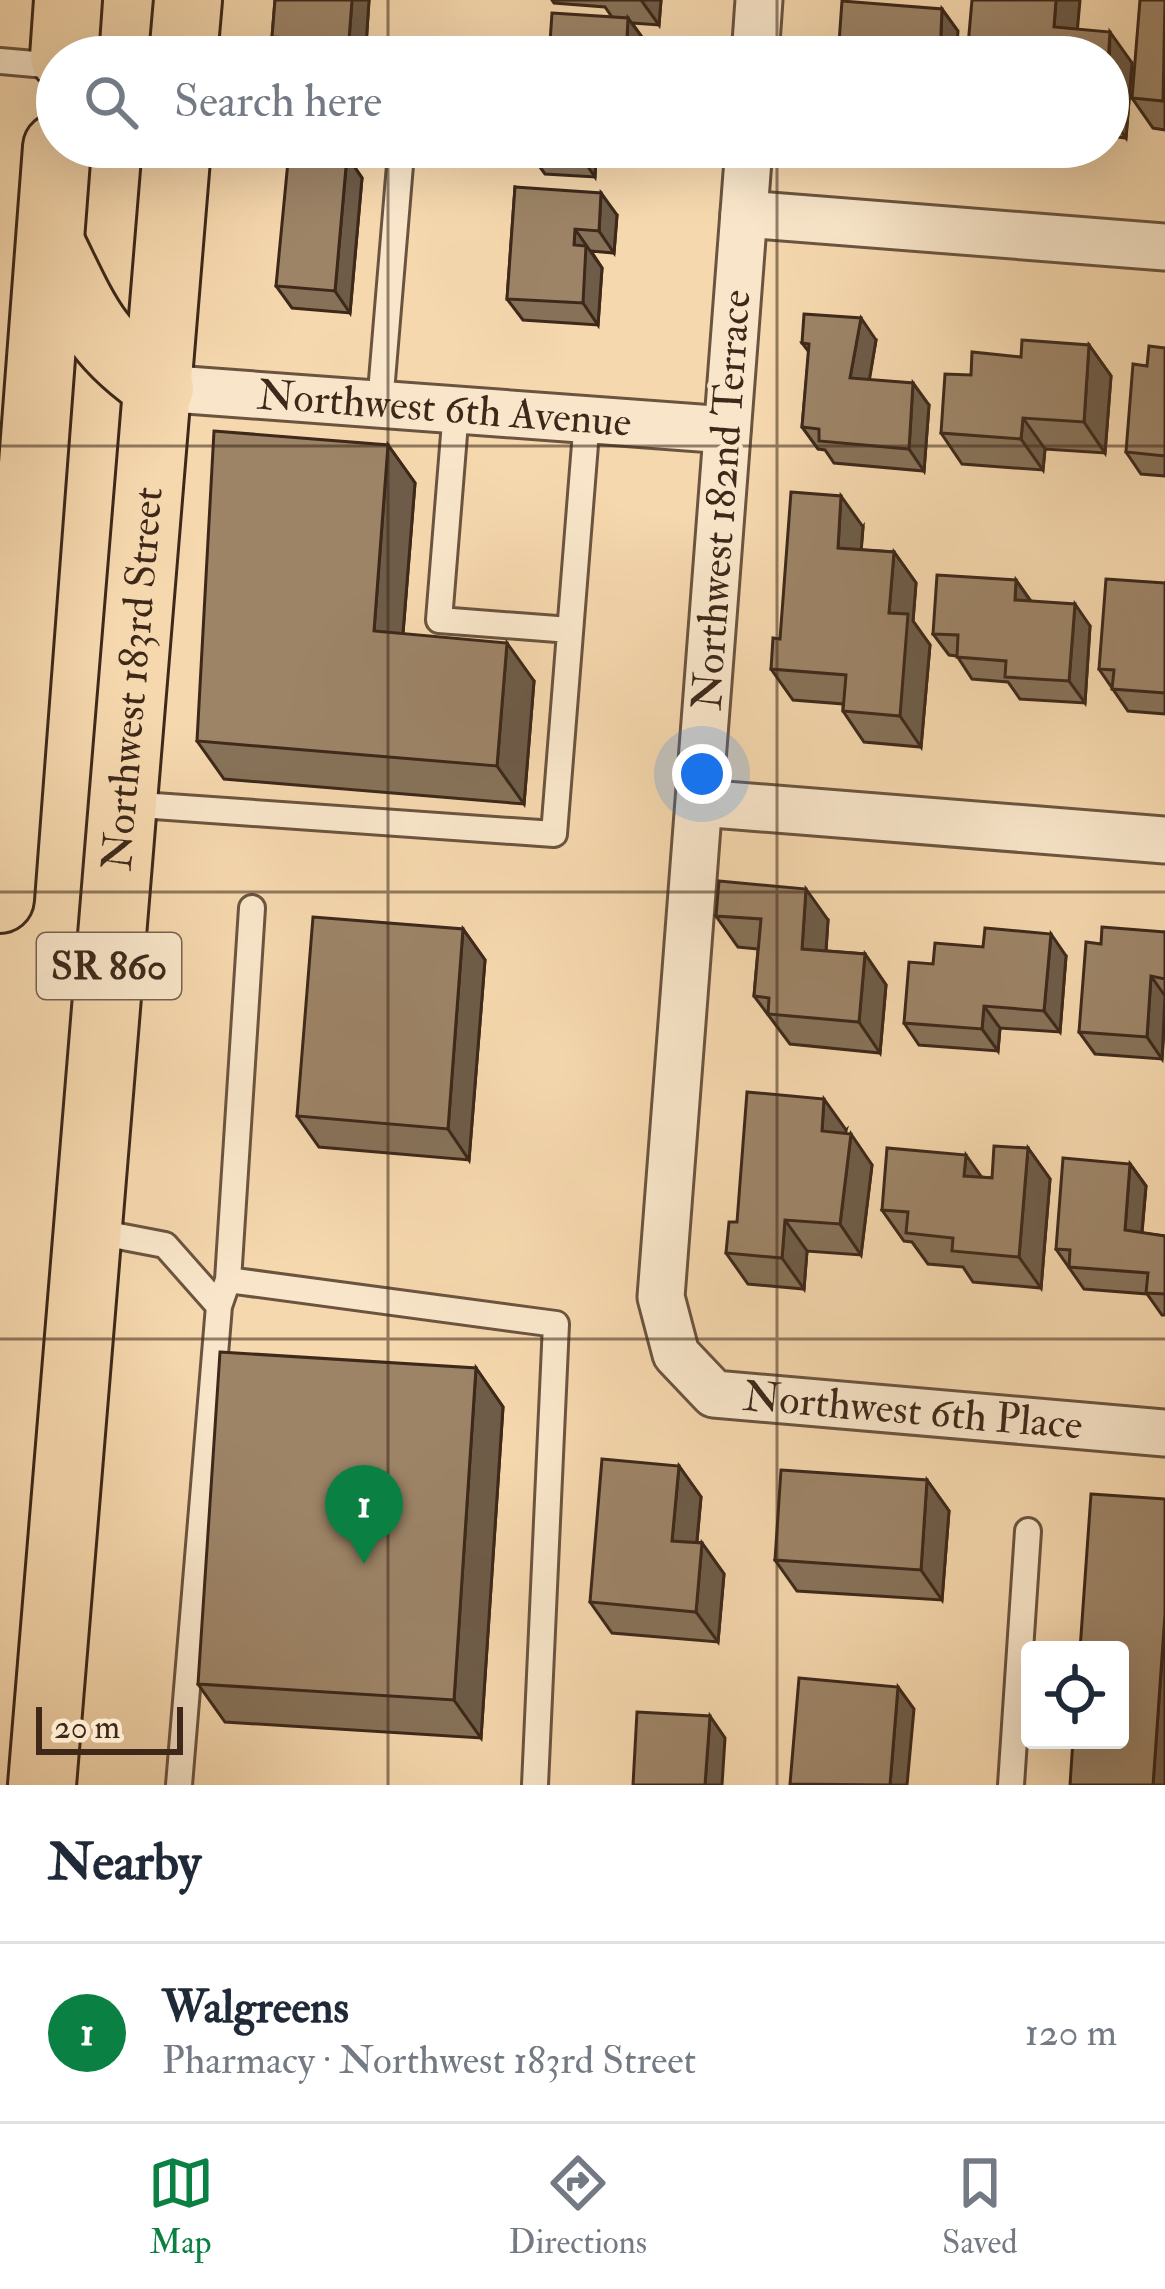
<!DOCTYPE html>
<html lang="en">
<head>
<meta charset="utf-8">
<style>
  :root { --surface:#fff; --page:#f2f2f3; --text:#1f2937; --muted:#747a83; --line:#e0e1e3; --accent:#0b8043 }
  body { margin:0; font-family:"IM FELL Double Pica",serif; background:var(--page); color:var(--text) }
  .controls { position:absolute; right:36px; bottom:36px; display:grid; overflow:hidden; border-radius:12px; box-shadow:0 12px 48px #0002 }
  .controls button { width:108px; height:108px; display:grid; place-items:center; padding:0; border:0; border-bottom:3px solid var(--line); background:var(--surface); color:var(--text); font:60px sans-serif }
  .scale { position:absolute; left:36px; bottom:30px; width:147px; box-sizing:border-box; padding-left:12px; border:6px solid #3d281a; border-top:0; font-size:33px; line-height:42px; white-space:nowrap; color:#3d281a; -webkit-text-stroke:9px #f9e6ca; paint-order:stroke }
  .you { position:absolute; left:702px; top:774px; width:42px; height:42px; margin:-30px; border:9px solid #fff; border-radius:50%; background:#1a73e8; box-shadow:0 0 0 18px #1a73e833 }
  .badge { display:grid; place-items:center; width:78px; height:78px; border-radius:50%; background:var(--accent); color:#fff; font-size:39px; font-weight:700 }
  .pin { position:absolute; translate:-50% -99px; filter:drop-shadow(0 3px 6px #0008) }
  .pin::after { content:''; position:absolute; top:63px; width:42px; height:36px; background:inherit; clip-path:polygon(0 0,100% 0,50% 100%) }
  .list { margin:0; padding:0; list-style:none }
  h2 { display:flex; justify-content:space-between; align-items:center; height:156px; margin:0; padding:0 48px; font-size:51px }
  h2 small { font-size:39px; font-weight:400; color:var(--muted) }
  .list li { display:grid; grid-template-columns:78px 1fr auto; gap:36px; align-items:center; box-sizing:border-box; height:180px; padding:0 48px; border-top:3px solid var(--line) }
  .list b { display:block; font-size:45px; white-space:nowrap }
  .list p { margin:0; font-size:39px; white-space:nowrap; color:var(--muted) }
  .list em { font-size:39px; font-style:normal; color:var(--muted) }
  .icon { flex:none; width:66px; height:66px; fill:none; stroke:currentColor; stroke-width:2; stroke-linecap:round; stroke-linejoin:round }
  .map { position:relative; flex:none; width:1165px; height:1785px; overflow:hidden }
  .search { position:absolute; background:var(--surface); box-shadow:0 12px 48px #0002; left:36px; right:36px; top:36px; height:132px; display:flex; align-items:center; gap:30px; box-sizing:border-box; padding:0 42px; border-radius:66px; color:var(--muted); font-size:45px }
  .sheet { height:336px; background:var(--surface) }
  nav { display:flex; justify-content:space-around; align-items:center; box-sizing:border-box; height:168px; border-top:3px solid var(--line); background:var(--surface); font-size:33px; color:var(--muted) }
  nav a { display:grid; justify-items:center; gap:6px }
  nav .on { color:var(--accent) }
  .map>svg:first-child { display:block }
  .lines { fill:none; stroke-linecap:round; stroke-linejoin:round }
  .lane-casing { stroke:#6b543f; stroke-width:30 }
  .street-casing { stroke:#6b543f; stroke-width:51 }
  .primary-casing { stroke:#3d281a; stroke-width:72 }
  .lane { stroke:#f9e6ca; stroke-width:24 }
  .street { stroke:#f9e6ca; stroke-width:45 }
  .primary { stroke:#f6d8ae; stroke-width:66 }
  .wall { fill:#877259; stroke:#3d281a; stroke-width:3 }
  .shaded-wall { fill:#6e5c48; stroke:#3d281a; stroke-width:3 }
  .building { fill:#9d8467; stroke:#3d281a; stroke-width:3 }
  .grid { fill:none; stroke:#3d281a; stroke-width:3; stroke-opacity:0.55 }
  .labels { text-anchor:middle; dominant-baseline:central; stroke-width:9; stroke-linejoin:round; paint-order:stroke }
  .shield { fill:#f9e6ca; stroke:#75614f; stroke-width:3 }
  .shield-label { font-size:39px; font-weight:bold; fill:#3d281a }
  .street-label { font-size:42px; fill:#3d281a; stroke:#f9e6ca }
</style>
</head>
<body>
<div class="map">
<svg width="1165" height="1785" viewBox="0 0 1165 1785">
  <rect width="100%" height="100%" fill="#f6d8ae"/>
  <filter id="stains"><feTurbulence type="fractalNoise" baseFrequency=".00167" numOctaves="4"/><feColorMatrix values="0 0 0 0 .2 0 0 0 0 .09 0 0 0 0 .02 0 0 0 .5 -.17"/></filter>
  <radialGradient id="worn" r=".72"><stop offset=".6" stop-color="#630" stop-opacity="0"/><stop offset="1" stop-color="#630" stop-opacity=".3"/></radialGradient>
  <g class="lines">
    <defs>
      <path id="lane" d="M0,61l57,5
        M380,404l20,-239
        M456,410l-17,210 131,10
        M126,804l428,30 33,-415
        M92,1231l73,14 54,61 9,-26 328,44 -21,461
        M228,1280l24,-372
        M179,1785l40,-479
        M1011,1785l17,-254"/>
      <g id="street">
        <path d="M755,57l4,-57"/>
        <path id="s1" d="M749,147l-88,1150 15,57 38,40 451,39"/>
        <path d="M744,214l421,33"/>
        <path id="s2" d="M160,388l567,42"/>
        <path d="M700,803l465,37"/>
      </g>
      <g id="primary">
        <path d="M64,57l4,-57"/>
        <path d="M183,57l5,-57"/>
        <path d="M52,246c33,67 43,98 108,142"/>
        <path d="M0,899l57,-752"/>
        <path id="s3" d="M42,1785l135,-1638"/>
      </g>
    </defs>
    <!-- lane casing -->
    <use href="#lane" class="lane-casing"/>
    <!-- street casing -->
    <use href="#street" class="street-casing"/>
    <!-- primary casing -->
    <use href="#primary" class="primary-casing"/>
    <!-- lane -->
    <use href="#lane" class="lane"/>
    <!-- street -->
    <use href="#street" class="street"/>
    <!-- primary -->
    <use href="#primary" class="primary"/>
  </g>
  <!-- wall -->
  <path class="wall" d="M275,0h94l-3,46 7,11h-87l-14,-20z
    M552,0h109l-2,25 -27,-2 12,17 -32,-23 -7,-10 -51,-4z
    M1165,0v130l-12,-2 -21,-30z
    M1078,29l54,34 -6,75 -18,-2v-79z
    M530,147h86l-1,9 -19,-1 -1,22 -50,-3 -16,-22z
    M347,156l15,22 -12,135 -58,-5 -16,-22z
    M515,187l102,28 -3,38 -23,-2 11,17 -4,57 -75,-5 -16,-21z
    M876,340l-7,40 60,25 -5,66 -90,-8 -9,-13 -7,-1 -16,-22 7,-75 -7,-9z
    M1089,345l22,31 -6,77 -60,-4 -2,21 -81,-6 -21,-31 30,-58 50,-18z
    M1165,348v128l-24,-2 -15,-22 21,-86z
    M388,445l27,38 -12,151 131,47 -10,123 -300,-25 -27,-38z
    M863,527l-2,23 33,2 22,31 -3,38 17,24 -9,102 -57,-5 -21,-31v-7l-50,-4 -22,-31 9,-30z
    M1016,580l15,21 59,25 -5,77 -65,-4 -12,-17 -36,-3 -15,-23 -8,-1 -16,-21z
    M1165,583v131l-37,-3 -29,-42z
    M716,916l112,4 -2,31 39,3 21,31 -6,68 -90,-9 -36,-48 4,-47 -20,-2z
    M463,929l22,31 -16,200 -150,-13 -22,-31z
    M1165,932v83l-3,44 -67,-5 -16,-22 22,-88z
    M983,947l83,9 -6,76 -60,-4 -2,23 -79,-6 -15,-22 29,-59z
    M846,1130l-1,3 27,32 -11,90 -54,-4 -3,38 -56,-5 -22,-31 11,-31z
    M1028,1148l22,31 -9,109 -68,-6 -10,-15 -35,-3 -16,-22 -8,-1 -22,-31 100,-33 10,1z
    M1130,1164l16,22 -4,47 23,3v79h-3l-15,-21 -63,-5 -28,-40z
    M476,1368l27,39 -22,331 -256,-16 -27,-38z
    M679,1466l22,31 -4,45 5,1 22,31 -6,68 -106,-9 -22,-31z
    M927,1480l22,31 -7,89 -145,-9 -22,-31z"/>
  <!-- shaded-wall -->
  <path class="shaded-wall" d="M352,0h17l-3,46 7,11h-12l-12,-17z
    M641,0h20l-2,25z
    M1056,0h24l-5,57 -21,-30z
    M942,9l16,22 -2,26h-16z
    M628,18l16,22 -1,17h-17z
    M1110,32l22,31 -6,75 -18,-26z
    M580,147h10l6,8 -1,22 -15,-22z
    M347,156l15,22 -12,135 -15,-22z
    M601,193l16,22 -3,38 -15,-22z
    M575,229l27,39 -4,57 -15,-22 -9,-58z
    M861,318l15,22 -10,60 -16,-22z
    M1089,345l22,31 -6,77 -21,-31z
    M913,383l16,22 -5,66 -15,-22z
    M1023,418l22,31 -2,21 -22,-31z
    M388,445l27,38 -15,187 -26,-39z
    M841,496l22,31 -4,52 -21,-31z
    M894,552l22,31 -3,38 17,24 -9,102 -21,-31 -11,-103z
    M1016,580l15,22 -16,-2z
    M1075,604l15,22 -5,77 -16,-22z
    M507,643l27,38 -10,123 -27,-38z
    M806,889l22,31 -4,60 -22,-31z
    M463,929l22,31 -16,200 -21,-31z
    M1051,934l15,22 -6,76 -16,-21z
    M865,954l21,31 -6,68 -21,-31z
    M1151,976l14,20 -3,63 -15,-22z
    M984,1006l16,22 -2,23 -16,-22z
    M824,1099l22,31 -3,32 -21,-31z
    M851,1134l21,31 -11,90 -21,-31z
    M1028,1148l22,31 -9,109 -22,-31z
    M966,1155l22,31 -24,-10z
    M1130,1164l16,22 -6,66 -15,-22z
    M785,1220l22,31 -3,38 -22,-31z
    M476,1368l27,39 -22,331 -27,-38z
    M679,1466l22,31 -7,74 -22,-30z
    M927,1480l22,31 -7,89 -21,-30z
    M702,1543l22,31 -6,68 -22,-30z
    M1165,1614v171h-12z
    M898,1687l16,22 -7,76h-17z
    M710,1716l15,22 -3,47h-17z"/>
  <!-- building -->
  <path class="building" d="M275,0h77l-3,40 13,1 -1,16h-72l-1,-19 -16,-1z
    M972,0h84l-2,27 56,5 -2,30v-5h-141z
    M1140,0h25l-2,101 -31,-3z
    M842,1l100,8 -2,48h-102z
    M552,13l76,5 -2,39h-77z
    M530,147h50v8l-51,-3z
    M289,151l58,5 -12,135 -59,-5z
    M515,187l86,6 -2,38 -24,-2 -1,16 12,1 -3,57 -76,-4z
    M804,314l57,4 -11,60 63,5 -4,66 -90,-8v-12l-17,-2 7,-83 -7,-1z
    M1022,340l67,5 -5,77 -61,-4 -2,21 -80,-6 4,-59 26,1 1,-23 49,5z
    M1149,346l16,2v108l-39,-4 7,-88 14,2z
    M214,431l174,14 -14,186 133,12 -10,123 -300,-25z
    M791,492l50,4 -3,52 56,4 -5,61 19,1 -8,102 -57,-5 3,-36 -75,-6 2,-31 7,1z
    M937,575l79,5 -1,20 60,4 -6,77 -64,-4 1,-16 -49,-4 1,-22 -25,-1z
    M1106,579l59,4v110l-53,-4 2,-19 -15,-1z
    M719,881l87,8 -4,60 63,5 -6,68 -91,-8 1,-16 -15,-2 7,-77 -45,-3z
    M313,917l150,12 -15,200 -151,-13z
    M1102,927l63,5v47l-14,-3 -4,61 -68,-5 7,-90 15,2z
    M985,928l66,6 -7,77 -60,-5 -2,23 -78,-6 5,-61 24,2 2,-21 48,4z
    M747,1092l77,7 -2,32 29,3 -11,90 -55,-4 -3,38 -56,-5 3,-31h8z
    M994,1146l34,2 -9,109 -67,-6 1,-13 -47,-5 2,-21 -26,-2 5,-62 79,7 -2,21 28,2z
    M1063,1158l67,6 -5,66 40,6v58l-19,-1 2,-20 -79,-6 1,-17 -14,-1z
    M220,1352l256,16 -22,332 -256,-16z
    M602,1459l77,7 -7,75 30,2 -6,69 -106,-10z
    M781,1470l146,10 -6,90 -146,-10z
    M1091,1494l74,5v115l-12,171h-83l3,-45h47v-90h-40z
    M799,1678l99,9 -8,98 -100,-1z
    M637,1712l73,4 -5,69h-72z"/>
  <!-- grid -->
  <path class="grid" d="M388,0v57M777,0v57M388,147v1638M777,147v1638M0,446h1165M0,892h1165M0,1339h1165"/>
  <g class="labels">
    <!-- shield labels -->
    <rect class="shield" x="37" y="933" width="144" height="66" rx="9"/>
    <g class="shield-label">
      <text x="109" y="966">SR 860</text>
    </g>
    <!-- street labels -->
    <g class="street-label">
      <text stroke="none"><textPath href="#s2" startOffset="285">Northwest 6th Avenue</textPath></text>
      <text transform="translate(722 500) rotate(-86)">Northwest 182nd Terrace</text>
      <text stroke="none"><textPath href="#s3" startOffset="1110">Northwest 183rd Street</textPath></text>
      <text stroke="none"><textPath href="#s1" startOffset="1467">Northwest 6th Place</textPath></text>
    </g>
  </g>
  <rect width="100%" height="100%" filter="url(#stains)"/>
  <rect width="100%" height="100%" fill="url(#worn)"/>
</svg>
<div class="controls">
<button><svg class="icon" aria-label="locate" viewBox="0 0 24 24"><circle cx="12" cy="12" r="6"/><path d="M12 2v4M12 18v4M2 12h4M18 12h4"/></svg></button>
</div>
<div class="scale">20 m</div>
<div class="you"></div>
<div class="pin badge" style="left:364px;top:1564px">1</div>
<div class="search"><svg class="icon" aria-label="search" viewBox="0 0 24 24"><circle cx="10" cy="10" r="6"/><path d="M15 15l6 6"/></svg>Search here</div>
</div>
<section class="sheet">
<h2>Nearby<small></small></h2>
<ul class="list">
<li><span class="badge">1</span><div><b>Walgreens</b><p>Pharmacy · Northwest 183rd Street</p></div><em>120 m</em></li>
</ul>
</section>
<nav>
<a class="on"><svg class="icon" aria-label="map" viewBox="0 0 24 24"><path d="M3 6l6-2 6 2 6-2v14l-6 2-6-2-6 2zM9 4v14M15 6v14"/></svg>Map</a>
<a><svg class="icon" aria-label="directions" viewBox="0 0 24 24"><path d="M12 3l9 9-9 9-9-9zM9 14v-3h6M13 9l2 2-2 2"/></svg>Directions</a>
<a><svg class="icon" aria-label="saved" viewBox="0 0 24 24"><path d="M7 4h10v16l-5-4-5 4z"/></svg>Saved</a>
</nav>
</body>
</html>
